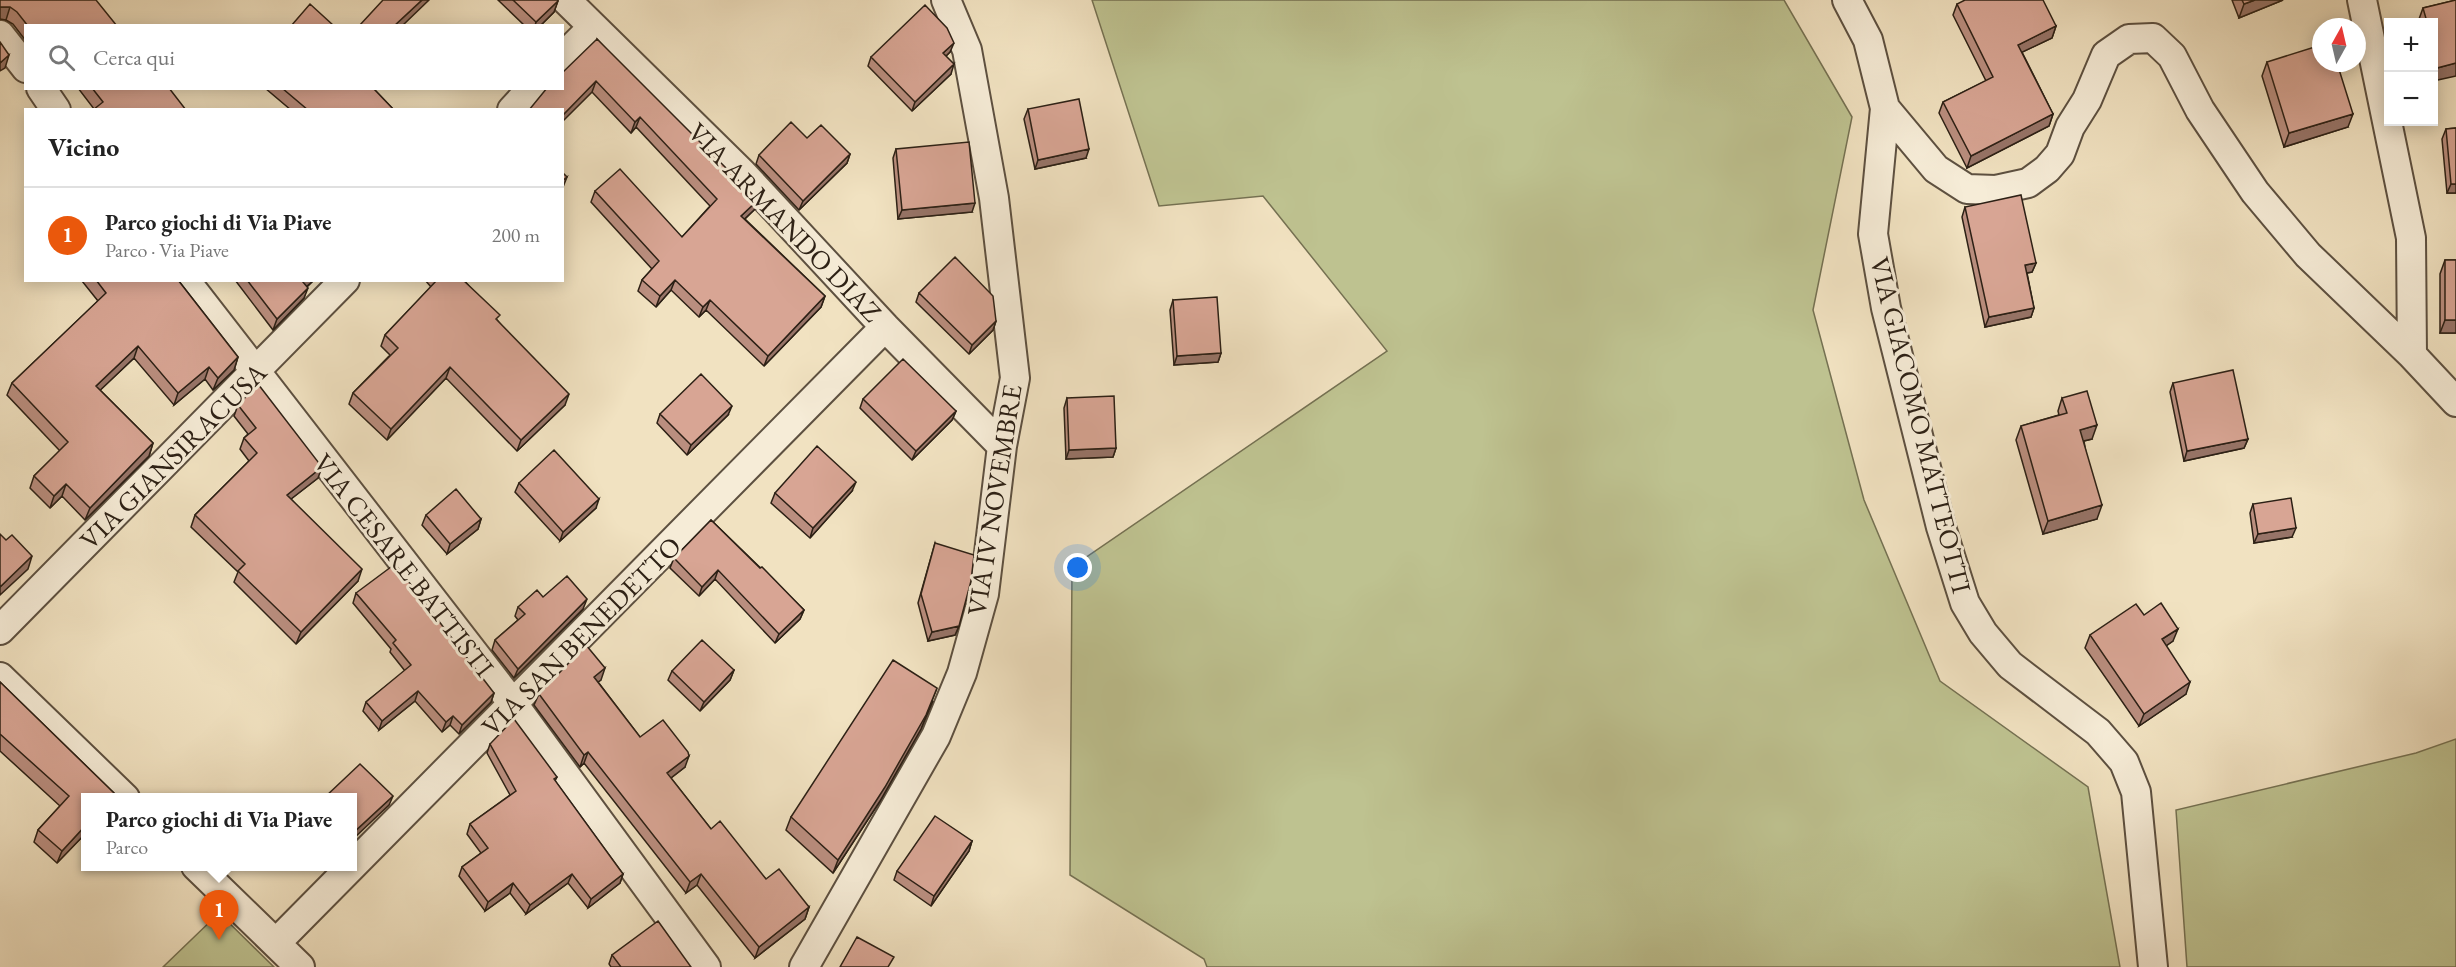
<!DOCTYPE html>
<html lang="it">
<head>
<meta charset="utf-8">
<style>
  :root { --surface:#fff; --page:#f2f2f2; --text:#222; --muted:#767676; --line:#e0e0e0; --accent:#ea580c }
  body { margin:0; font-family:"EB Garamond",serif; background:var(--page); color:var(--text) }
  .controls { position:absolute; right:18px; top:18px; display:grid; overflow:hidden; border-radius:0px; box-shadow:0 3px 15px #0003 }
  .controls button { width:54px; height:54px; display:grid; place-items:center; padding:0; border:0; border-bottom:2px solid var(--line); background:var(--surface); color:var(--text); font:30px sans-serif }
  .compass { position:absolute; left:2312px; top:18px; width:54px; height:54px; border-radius:50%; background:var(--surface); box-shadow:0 3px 15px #0003; rotate:8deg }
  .you { position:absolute; left:1078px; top:568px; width:21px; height:21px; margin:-15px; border:4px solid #fff; border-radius:50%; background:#1a73e8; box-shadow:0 0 0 9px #1a73e833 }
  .badge { display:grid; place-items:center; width:39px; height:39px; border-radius:50%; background:var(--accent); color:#fff; font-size:20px; font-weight:700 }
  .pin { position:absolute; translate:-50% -50px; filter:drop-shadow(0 2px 3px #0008) }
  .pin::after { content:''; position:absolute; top:32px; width:21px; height:18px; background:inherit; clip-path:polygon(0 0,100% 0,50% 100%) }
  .popup { position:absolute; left:81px; top:793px; width:276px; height:78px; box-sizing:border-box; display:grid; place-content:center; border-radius:0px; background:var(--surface); filter:drop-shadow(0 2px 4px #0005); font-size:20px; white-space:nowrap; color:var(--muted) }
  .popup b { font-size:22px; color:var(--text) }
  .popup::after { content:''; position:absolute; left:50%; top:100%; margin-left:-12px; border:12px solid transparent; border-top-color:var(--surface) }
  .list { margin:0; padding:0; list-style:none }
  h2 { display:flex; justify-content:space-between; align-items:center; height:78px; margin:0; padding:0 24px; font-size:26px }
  h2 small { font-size:20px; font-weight:400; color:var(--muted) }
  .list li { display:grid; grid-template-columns:39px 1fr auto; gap:18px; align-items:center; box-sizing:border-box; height:96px; padding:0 24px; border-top:2px solid var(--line) }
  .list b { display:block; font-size:22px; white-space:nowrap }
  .list p { margin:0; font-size:20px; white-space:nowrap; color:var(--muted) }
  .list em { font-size:20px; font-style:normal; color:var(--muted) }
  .icon { flex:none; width:33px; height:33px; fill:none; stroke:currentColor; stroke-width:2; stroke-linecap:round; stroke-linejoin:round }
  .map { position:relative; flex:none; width:2456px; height:967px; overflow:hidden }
  .search { position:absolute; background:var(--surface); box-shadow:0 3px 15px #0003; left:24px; top:24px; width:540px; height:66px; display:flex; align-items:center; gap:15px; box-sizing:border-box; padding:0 21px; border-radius:0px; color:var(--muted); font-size:22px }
  .panel { position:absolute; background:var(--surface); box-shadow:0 3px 15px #0003; left:24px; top:108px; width:540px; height:174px; border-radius:0px }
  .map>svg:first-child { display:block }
  .green { fill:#bec290; stroke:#757152; stroke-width:1.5 }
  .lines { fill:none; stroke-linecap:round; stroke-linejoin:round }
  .minor-casing { stroke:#5d5040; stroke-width:32 }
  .minor { stroke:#f6ecd7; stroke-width:28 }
  .wall { fill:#ba8e7f; stroke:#2c2015; stroke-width:1.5 }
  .shaded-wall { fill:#977468; stroke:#2c2015; stroke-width:1.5 }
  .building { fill:#d8a594; stroke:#2c2015; stroke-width:1.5 }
  .labels { text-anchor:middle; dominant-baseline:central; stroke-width:6; stroke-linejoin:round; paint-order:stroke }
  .street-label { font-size:27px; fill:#2c2015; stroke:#f6ecd7 }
</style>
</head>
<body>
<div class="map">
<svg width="2456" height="967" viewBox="0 0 2456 967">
  <rect width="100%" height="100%" fill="#f1e2c1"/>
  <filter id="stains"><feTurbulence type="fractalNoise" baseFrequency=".00333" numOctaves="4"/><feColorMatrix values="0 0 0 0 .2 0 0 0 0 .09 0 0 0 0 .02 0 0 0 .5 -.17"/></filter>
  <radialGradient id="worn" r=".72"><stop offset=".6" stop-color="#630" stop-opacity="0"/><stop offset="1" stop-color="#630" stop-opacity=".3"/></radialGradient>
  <!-- green -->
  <path class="green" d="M1092,0h692l68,117 -39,193 51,190 76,181 148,106 32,180h-913l-3,-8 -134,-84 2,-308 315,-216 -124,-155 -104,10z
    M2456,739v228h-269l-11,-157 240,-57z
    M219,913l55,54h-111z"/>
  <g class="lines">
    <defs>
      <path id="minor" d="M566,0l176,173 143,154 117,119
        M1847,0l21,40 17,68 -12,126 13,74 55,219 24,76 18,30 27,32 88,67 26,30 12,30 17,175
        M0,35l26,33
        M562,58l31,-31
        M41,88l15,22
        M1885,108l51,61 31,20 29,1 32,-7 19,-14 13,-15 10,-27 17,-27 19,-45 23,-16 24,-1 19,18 28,54 55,82 53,63 104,100 -1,-117 -49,-238
        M512,110l20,-22
        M185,280l329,425 192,262
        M2412,355l44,47
        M0,630l345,-350
        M0,677l125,121
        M196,866l104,101
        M276,943l609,-616
        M804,967l132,-231 26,-63 22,-79 18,-148 13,-68 -21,-180 -27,-148 -21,-50"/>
    </defs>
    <!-- minor casing -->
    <use href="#minor" class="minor-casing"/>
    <!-- minor -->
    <use href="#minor" class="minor"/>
  </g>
  <!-- wall -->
  <path class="wall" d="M0,0l117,26h-91v15l-13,-17 -7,-4z
    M498,0h60l-4,12 -14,14h-15z
    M2232,0h51l-44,18z
    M2456,0l-23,81v-59h-15l5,-14z
    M1957,4l99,22 -4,12 -30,14 31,62 -4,12 -82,42 -28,-55 4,-11 43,-21 -33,-66z
    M597,39l157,171 -9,9 80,77 -4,11 -57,59 -58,-56 -7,7 -28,-27 -15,17 -18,-16 4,-11 10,-11 -61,-67 4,-11 87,46 28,-31 -74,-79 -5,6 -39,-41z
    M950,52l-4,4 5,18 -39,37 -44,-45 3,-9z
    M2267,62l81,65 -64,20 -22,-71z
    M78,88h91l-75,21z
    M265,88h108l21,22h-103z
    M1028,109l58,49 -51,11 -11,-50z
    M2456,128v65h-9l-5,-54 4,-10z
    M807,138l43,16 -3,9 -48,47 -43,-46 3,-9z
    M896,149l76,63 -74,7 -5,-61z
    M1965,207l71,56 -4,9 -5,1 7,35 -3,9 -46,10 -23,-110z
    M2445,260h11v73h-16v-59z
    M178,280l60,77 -4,13 -21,20 -8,-11 -31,26 -40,-47 -34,32 53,53 -4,13 -64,64 -23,-24 -12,12 -20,-20 4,-12 26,-25 -53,-56 5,-12 86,-82 -16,-20z
    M235,280h79l-7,7 -3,11 -31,32z
    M425,280h39l34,41 67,84 -48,46 -71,-73 -59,62 -38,-36 4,-11 37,-38 -9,-9 4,-11 46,-48z
    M919,293l77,28 -3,9 -24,24 -53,-52z
    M1173,300l48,53 -3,9 -44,3 -4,-55z
    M2173,383l75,56 -4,9 -60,13 -14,-69z
    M1067,398l49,50 -3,9 -47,2 -2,-51z
    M2062,398l30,41 -8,2 13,78 -54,15 -27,-94 5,-14 38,-11 -1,-4z
    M863,399l93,12 -4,9 -40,40 -52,-52z
    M238,405l80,73 -27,21 67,82 -62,63 -62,-62 4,-10 -47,-45 4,-12 54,-54 -9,-12 4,-11 4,-4 -14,-18z
    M660,414l68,1 -41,40 -30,-32z
    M519,483l77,25 -36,33 -45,-49z
    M852,491l-42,47 -39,-35 4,-10z
    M2253,504l39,33 -38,6 -4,-30z
    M426,515l55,4 -3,10 -31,25 -25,-29z
    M711,520l93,90 -4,9 -25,24 -60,-64 -16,17 -29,-28 4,-10z
    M935,543l24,83 -4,9 -27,6 -10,-38z
    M356,593l138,100 -3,9 -32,32 -9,-9 -8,7 -27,-31 -36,29 -16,-19 3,-9 39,-31 -15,-19 1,-3 -38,-46z
    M543,597l40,12 -69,69 -22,-28 3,-10 23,-20 -3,-4 3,-9z
    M2144,615l29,26 -7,5 20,48 -47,32 -54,-78 5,-13z
    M734,670l-4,10 -30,31 -32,-31 4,-9z
    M601,680l-3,2 42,55 45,30 -14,11 40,51 55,50 43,28 -4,12 -50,39 -58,-73 -11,8 -102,-130 -4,4 -46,-62 5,-11z
    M0,682l114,111 -1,5h-27v35l-29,30 -23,-21 4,-12 22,-24 -60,-55z
    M933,701l-12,28 -41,72 -47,72 -47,-43 5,-13z
    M490,744l67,33 -2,4 68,93 -3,9 -32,25 -20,-25 -42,31 -16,-21 -25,18 -26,-35 3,-9 19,-14 -14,-19 3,-10 40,-29 -23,-42z
    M972,841l-3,10 -38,55 -37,-26 3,-9z
    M612,955l79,12h-80l-2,-3z"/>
  <!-- shaded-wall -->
  <path class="shaded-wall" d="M422,0h7l-27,26h-8z
    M2255,0h28l-44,18 5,-14z
    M558,1l-4,11 -14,14h-5l1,-4z
    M0,7h10l-4,13 -6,-1z
    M2056,26l-4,12 -38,18 4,-11z
    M954,43l-4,9 -10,10 3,-9z
    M9,55l-4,13 -5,3v-8z
    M2456,63v13l-23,5v-3l4,-10z
    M954,64l-3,10 -39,37 3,-9z
    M596,81l-4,11 -30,30v-6z
    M2053,114l-4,12 -82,42 4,-12z
    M2353,114l-5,13 -64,20 5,-14z
    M640,117l-4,10 -5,6 4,-11z
    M1089,149l-3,9 -51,11 3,-9z
    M850,154l-3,9 -48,47 4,-9z
    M567,177l-4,10 -1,1v-7z
    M2451,184h5v9h-9z
    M758,200l-4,10 -17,16 4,-10z
    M975,203l-3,9 -74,7 4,-9z
    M2036,263l-4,9 -11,2 4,-9z
    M305,280h9l-15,13 4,-11z
    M675,280l-4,10 -15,17 4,-11z
    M308,288l-4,10 -31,32 4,-11z
    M825,296l-4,11 -57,59 4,-10z
    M710,300l-4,10 -7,7 4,-10z
    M2034,308l-3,9 -46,10 4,-10z
    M2445,320h11v13h-16z
    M996,321l-3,9 -24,24 3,-9z
    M138,346l-4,12 -42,40 4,-12z
    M1221,353l-3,9 -44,3 3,-9z
    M238,357l-4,13 -21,20 5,-12z
    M209,367l-4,12 -31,26 4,-12z
    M450,367l-4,11 -59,62 4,-11z
    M569,394l-4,11 -48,46 4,-11z
    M732,406l-4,9 -41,40 4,-10z
    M956,411l-4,9 -40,40 4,-9z
    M2097,425l-5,14 -17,4 5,-13z
    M2248,439l-4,9 -60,13 3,-10z
    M153,443l-4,13 -64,64 5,-12z
    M1116,448l-3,9 -47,2 3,-9z
    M322,467l-4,11 -36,28 5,-11z
    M856,482l-4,9 -42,47 3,-10z
    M66,484l-4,12 -12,12 4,-12z
    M599,499l-3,9 -36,33 3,-9z
    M2102,505l-5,14 -54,15 5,-13z
    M481,519l-3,10 -31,25 3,-10z
    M2296,528l-4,9 -38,6 4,-9z
    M32,556l-4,13 -28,26v-8z
    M362,569l-4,12 -62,63 5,-12z
    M718,570l-3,9 -16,17 3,-9z
    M587,599l-4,10 -69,69 4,-9z
    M804,610l-4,9 -25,24 4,-9z
    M959,626l-4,9 -27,6 4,-9z
    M2178,629l-5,12 -16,11 5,-13z
    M605,668l-4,12 -12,8 5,-11z
    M734,670l-4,10 -30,31 4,-9z
    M2190,682l-4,12 -47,32 5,-12z
    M937,688l-16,41 -41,72 -47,72 5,-13z
    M418,691l-3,10 -36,29 3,-9z
    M494,693l-3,9 -32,32 3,-9z
    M453,716l-3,9 -8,7 4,-10z
    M588,752l-4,11 -4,4 4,-12z
    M689,756l-4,11 -22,17 4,-11z
    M393,796l-4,9 -37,35 1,-7z
    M86,825v8l-29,30 5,-12z
    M972,841l-3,10 -38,55 3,-10z
    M572,874l-4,9 -42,31 4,-9z
    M623,874l-3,9 -32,25 3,-9z
    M701,874l-4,11 -11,8 4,-11z
    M513,883l-3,10 -25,18 3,-9z
    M809,907l-4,12 -50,39 4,-11z"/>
  <!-- building -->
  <path class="building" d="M0,0h96l21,26h-89l-11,-14 -7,-5h-10z
    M383,0h39l-28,26h-35z
    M513,0h45v1l-22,21z
    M1965,0h78l13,26 -38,19 35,69 -82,42 -28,-54 50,-25 -36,-73z
    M2242,0h13l-11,4z
    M2456,0v63l-19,5 -4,-16v-30h-6l-4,-14z
    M310,4l24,22h-43z
    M925,5l22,23 7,15 -11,10 11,11 -39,38 -44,-45z
    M597,39l161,161 -17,16 84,80 -57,60 -58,-56 -7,7 -28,-27 -15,16 -18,-16 17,-19 -64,-70 25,-22 62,68 35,-38 -77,-82 -5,5 -39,-41 -34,35v-6h-33l18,-22h15v-15z
    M0,42l9,13 -9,8z
    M2321,45v18h16l16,51 -64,19 -22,-71z
    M92,88h77l17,22h-93l10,-8z
    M282,88h91l21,22h-86z
    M1079,99l10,50 -51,11 -10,-51z
    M791,122l16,16 14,-13 29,29 -47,47 -44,-46z
    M2456,128v56h-5l-5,-55z
    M969,142l6,61 -73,7 -6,-61z
    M562,172l5,5 -5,4z
    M2021,195l15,68 -11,2 9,43 -45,9 -24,-110z
    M955,257l38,39 3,25 -24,24 -53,-52z
    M2445,260h11v60h-11z
    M96,280h82l60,77 -20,21 -9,-11 -31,26 -40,-47 -42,40 57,57 -63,65 -24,-24 -12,12 -20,-20 34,-34 -56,-59 94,-90z
    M247,280h58l-2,2 5,6 -31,31z
    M437,280h26l37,35 -4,4 73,75 -48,46 -71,-73 -59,62 -38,-36 45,-45 -13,-13z
    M1217,297l4,56 -44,3 -4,-56z
    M903,359l53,52 -40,40 -53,-52z
    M2233,370l15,69 -61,12 -14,-68z
    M701,374l31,32 -41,39 -31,-31z
    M258,384l64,83 -35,28 75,74 -61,63 -63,-61 7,-7 -50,-49 62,-62 -13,-15 12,-10 -18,-23z
    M2087,391l10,34 -17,5 22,75 -54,16 -27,-95 46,-13 -5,-15z
    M1114,396l2,52 -47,2 -2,-52z
    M817,446l39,36 -43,46 -38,-35z
    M554,450l45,49 -36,33 -44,-49z
    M456,489l25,30 -31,25 -24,-29z
    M2291,498l5,30 -38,6 -5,-30z
    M711,520l49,48 2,-1 42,43 -25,24 -61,-64 -16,17 -28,-29z
    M0,534l6,6 6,-5 20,21 -32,31z
    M935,543l39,12 -3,26 -12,45 -27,6 -11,-38z
    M395,564l99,129 -32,32 -9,-9 -7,6 -28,-31 -36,30 -16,-19 45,-37 -18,-22 3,-3 -40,-47z
    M567,576l20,23 -69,70 -23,-29 30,-26 -7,-7 19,-17 6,7z
    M2161,603l17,26 -16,10 28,43 -46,32 -54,-79 46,-31 8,11z
    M702,640l32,30 -30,32 -32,-31z
    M586,645l19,23 -11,9 46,60 23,-17 25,32 1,4 -22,17 44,56 9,-8 46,58 13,-10 30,38 -50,40 -58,-73 -11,8 -102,-130 -4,3 -45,-61z
    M893,660l44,28 -11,27 -41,72 -47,73 -47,-43z
    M0,682l114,111 -4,5h-24v27l-24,26 -24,-21 31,-34 -69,-62z
    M514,719l43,58 -3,2 69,95 -32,25 -19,-25 -42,31 -17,-22 -25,19 -26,-35 26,-19 -18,-24 46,-33 -26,-47z
    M360,764l33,32 -40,37 -1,-35h-28z
    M935,816l37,25 -38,55 -37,-25z
    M658,921l33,46h-70l-9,-12z
    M857,937l37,20 -6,10h-48z"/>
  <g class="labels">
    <!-- street labels -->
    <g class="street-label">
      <text transform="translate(785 222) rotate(46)">VIA ARMANDO DIAZ</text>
      <text transform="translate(1921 425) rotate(76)">VIA GIACOMO MATTEOTTI</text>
      <text transform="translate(173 456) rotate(-45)">VIA GIANSIRACUSA</text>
      <text transform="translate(994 500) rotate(-81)">VIA IV NOVEMBRE</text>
      <text transform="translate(404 565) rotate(52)">VIA CESARE BATTISTI</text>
      <text transform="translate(581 636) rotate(-45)">VIA SAN BENEDETTO</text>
    </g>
  </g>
  <rect width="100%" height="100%" filter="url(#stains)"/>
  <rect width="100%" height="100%" fill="url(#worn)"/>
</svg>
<div class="controls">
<button>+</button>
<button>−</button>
</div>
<svg class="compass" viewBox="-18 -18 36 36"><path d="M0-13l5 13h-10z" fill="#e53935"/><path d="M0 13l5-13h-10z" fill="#767676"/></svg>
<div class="you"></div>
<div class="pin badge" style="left:219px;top:940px">1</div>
<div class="popup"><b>Parco giochi di Via Piave</b>Parco</div>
<div class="search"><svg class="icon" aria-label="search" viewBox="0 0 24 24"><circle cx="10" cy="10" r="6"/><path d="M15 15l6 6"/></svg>Cerca qui</div>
<section class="panel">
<h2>Vicino<small></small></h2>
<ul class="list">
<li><span class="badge">1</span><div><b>Parco giochi di Via Piave</b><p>Parco · Via Piave</p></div><em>200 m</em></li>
</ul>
</section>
</div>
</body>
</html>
